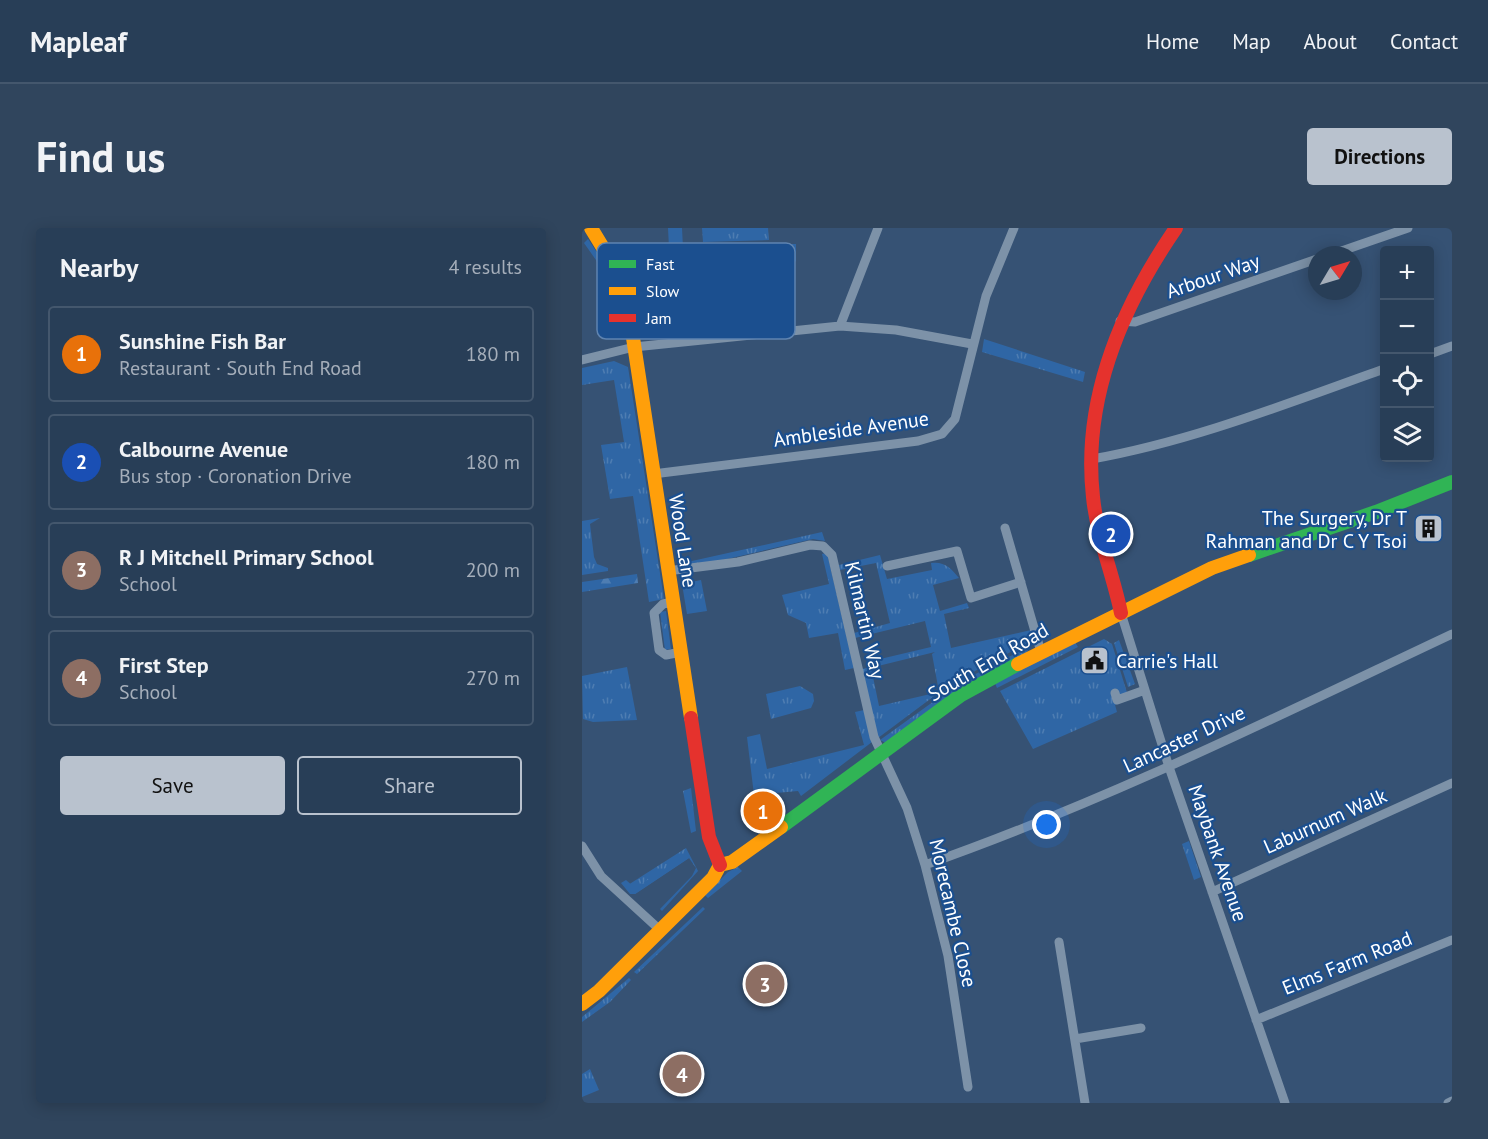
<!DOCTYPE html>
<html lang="en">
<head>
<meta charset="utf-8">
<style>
  :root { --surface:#283e57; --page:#30455d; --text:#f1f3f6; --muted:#a5aeba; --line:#44576d; --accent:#b9c2ce }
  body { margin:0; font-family:"PT Sans",sans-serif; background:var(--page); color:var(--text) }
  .controls { position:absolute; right:18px; top:18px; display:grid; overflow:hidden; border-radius:6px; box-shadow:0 3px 15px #0003 }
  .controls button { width:54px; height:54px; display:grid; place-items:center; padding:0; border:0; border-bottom:2px solid var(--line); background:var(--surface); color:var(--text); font:30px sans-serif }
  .compass { position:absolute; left:726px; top:18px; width:54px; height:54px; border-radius:50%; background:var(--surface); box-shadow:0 3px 15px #0003; rotate:52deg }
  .you { position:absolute; left:465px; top:597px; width:21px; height:21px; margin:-15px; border:4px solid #fff; border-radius:50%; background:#1a73e8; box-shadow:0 0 0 9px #1a73e833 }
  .badge { display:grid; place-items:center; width:39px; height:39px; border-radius:50%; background:var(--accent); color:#fff; font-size:20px; font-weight:700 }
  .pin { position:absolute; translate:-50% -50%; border:3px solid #fff; box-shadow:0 2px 6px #0006 }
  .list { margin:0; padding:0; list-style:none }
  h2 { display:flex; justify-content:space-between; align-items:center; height:78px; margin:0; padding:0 24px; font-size:26px }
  h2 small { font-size:20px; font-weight:400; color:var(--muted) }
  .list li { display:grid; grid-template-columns:39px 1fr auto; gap:18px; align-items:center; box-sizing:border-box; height:96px; margin:0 12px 12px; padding:0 12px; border:2px solid var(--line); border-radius:6px }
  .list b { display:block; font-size:22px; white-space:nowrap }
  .list p { margin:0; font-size:20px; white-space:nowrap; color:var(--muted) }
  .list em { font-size:20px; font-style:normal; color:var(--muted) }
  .actions { display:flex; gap:12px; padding:18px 24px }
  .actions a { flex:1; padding:14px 0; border:2px solid var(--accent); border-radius:6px; text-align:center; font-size:21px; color:var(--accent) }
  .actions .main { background:var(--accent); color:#111 }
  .icon { flex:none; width:33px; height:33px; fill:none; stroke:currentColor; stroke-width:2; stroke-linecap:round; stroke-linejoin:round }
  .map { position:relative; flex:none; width:870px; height:875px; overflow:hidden; border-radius:6px }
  header { display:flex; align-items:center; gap:36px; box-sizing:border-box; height:84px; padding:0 30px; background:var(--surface); border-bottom:2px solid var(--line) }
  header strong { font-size:28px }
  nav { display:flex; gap:33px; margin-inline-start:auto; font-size:21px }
  .intro { display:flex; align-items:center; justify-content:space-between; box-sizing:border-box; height:144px; padding:0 36px }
  h1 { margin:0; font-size:42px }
  .button { padding:15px 27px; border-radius:6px; background:var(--accent); color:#111; font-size:21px; font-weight:700 }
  main { display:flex; gap:36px; padding:0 36px }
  aside { flex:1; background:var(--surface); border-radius:6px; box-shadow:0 3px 15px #0003 }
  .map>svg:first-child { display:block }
  .grass { fill:url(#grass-tufts) }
  .forest { fill:url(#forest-firs) }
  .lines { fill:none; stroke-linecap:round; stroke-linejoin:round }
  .street { stroke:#7d92a8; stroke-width:9 }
  .fast { stroke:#30b455; stroke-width:14 }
  .slow { stroke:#ff9f0a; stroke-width:14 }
  .jam { stroke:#e5322d; stroke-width:14 }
  .labels { text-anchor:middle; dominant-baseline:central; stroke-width:4.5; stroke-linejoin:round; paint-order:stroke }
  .street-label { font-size:20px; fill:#fff; stroke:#1b4f8f }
  .poi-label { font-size:20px; fill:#fff; stroke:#1b4f8f; text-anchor:end }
  .key { fill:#1b4f8f; stroke:#5f84b1; stroke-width:1.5 }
  .key-label { font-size:16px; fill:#fff }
</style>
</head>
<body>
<header>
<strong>Mapleaf</strong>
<nav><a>Home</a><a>Map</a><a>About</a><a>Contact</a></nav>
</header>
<div class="intro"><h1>Find us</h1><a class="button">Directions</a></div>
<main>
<aside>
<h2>Nearby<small>4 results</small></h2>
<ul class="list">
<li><span class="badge" style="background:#e8710a">1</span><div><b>Sunshine Fish Bar</b><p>Restaurant · South End Road</p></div><em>180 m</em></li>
<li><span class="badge" style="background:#1a4fb4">2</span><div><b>Calbourne Avenue</b><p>Bus stop · Coronation Drive</p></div><em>180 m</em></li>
<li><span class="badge" style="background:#8d6e63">3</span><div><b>R J Mitchell Primary School</b><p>School</p></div><em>200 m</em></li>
<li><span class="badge" style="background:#8d6e63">4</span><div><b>First Step</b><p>School</p></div><em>270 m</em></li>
</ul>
<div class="actions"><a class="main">Save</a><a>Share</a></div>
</aside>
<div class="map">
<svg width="870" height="875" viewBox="0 0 870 875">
  <defs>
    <pattern id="grass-tufts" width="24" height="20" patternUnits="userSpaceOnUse" patternTransform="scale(1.5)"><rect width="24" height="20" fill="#2f66a5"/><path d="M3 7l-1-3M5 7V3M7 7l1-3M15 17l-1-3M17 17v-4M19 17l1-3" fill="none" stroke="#4e7db2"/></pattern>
    <pattern id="forest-firs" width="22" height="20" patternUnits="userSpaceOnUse" patternTransform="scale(1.5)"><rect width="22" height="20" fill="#2f66a5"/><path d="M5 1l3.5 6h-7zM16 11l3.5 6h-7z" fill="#4e7db2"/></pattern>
  </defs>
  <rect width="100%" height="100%" fill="#365274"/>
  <!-- grass -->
  <path class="grass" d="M86,0h14l1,20 19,-1 1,13 63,-2v-6h18v-8h12v17l-7,5 2,15 -108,5 -2,-13 -12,-25z
    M120,0h66l1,12 -66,2z
    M6,11l18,27 7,19 -5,2 -12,-27 -12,-17z
    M402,111l101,33 -2,10 -101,-30z
    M32,133l14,6 36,232 -15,3 -16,-106 -23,3 -9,-54 23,-3 -10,-62 -32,5v-17z
    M18,290l-10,6 4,33 3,7 11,4v3l-26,4v-54z
    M240,304l3,9 -12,-2 -129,30 -1,-6z
    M245,325l27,115 -9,2 -7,-37 -29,5 -3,-15 -18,-8 -6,-20 47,-11 -7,-30z
    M298,327l7,24 45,-9 -1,-7c13,-2 20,5 28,15l-26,7 7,26 27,-8 2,5 -25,6 7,34 80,-18v11l-82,44 -71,53 -16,-69 9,-2 8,39 60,-14 -7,-38 3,-2 -57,14 -2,-6 55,-13 -6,-26 -70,17 -1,-5 36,-10 -14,-60 -36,7 -1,-5z
    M119,352l6,31 -20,3 -5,-30z
    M84,383l5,38 -6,1 -5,-38z
    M522,411l8,5 17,55 -14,6 2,7 -84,37 -33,-58z
    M537,412l16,44 -7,3 -14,-44z
    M493,414l3,5 -81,41 -2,-5z
    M450,417l-6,8 -58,31 -82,59 -6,-3 82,-59z
    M45,439l10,53 -44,2 -10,-3 -1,-43z
    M218,458l13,8 1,7 -3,7 -40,11 -5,-25z
    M282,482l8,32 -71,54 -3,-5 -44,4 -7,-58 13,-3 7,35 97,-24 -9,-33z
    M109,560l5,43 -5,2 -8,-42z
    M607,613l12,36 -7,3 -12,-36z
    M104,620l12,23 -36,40 -2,-2 32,-33 4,-8 -7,-10 -54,36 -7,-9z
    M156,639l4,4 -34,27 -3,-3 23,-23z
    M121,679l2,2 -68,65 -3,-2z
    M47,750l2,2 -21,22 -28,20v-5z
    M8,841l9,21 -17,7v-23z"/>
  <!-- forest -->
  <path class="forest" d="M55,346l1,9 -56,9v-10z
    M104,627l3,3 -54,36h-5l-9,-11 5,-3 9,8z"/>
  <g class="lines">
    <!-- street -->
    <path class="street" d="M748,27l78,-27
      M538,93l15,1 182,-63
      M258,98l38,-98
      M848,126l22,-8
      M0,132l52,-13 206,-21 56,4 76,14
      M510,231c101,-18 196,-56 292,-90
      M71,246l265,-33 24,-7 13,-15 31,-123 28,-68
      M423,300l36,124
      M305,338l70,-15 14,47 50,-16
      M85,343l71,-9 72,-17 13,1 9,9 42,182 33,71 18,57 23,91 20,131
      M90,374l-9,2 -9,9 5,37 7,5 15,-3
      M539,385l48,154 116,336
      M533,465l2,7 28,-10
      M0,618l19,30 59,54
      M343,637c182,-64 353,-149 527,-231
      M630,664l240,-109
      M477,714l26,161
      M674,792l196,-80
      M493,811l66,-11
      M866,875l4,-2"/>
    <!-- fast -->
    <path class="fast" d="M667,327l127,-43 76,-30
      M199,599l180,-132 57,-31"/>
    <!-- slow -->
    <path class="slow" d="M9,0l20,33 19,57 61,400
      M436,436l194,-96 37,-13
      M0,776l17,-13 114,-113 7,-13 12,-3 49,-35"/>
    <!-- jam -->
    <path class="jam" d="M539,385c-8,-39 -24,-76 -28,-116 -11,-98 28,-189 83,-269
      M109,490l18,119 11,28"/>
  </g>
  <!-- icons -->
  <defs>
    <symbol id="building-square" viewBox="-11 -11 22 22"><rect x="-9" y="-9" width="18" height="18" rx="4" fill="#b9c2ce" stroke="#1b4f8f"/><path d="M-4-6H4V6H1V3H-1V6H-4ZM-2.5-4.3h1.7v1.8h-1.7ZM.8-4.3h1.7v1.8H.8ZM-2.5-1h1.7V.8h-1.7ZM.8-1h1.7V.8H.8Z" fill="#111"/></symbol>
    <symbol id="civic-square" viewBox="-11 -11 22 22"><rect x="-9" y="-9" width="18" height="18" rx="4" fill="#b9c2ce" stroke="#1b4f8f"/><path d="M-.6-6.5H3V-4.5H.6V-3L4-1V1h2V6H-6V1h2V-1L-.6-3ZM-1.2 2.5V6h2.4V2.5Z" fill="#111"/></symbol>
  </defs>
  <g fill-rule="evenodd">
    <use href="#building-square" x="830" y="284" width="33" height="33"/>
    <use href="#civic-square" x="496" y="416" width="33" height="33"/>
  </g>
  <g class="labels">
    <!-- street labels -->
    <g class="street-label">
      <text transform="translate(631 48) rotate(-19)">Arbour Way</text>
      <text transform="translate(269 201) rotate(-8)">Ambleside Avenue</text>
      <text transform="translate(101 313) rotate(81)">Wood Lane</text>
      <text transform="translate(283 392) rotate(77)">Kilmartin Way</text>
      <text transform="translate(406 434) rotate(-30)">South End Road</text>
      <text transform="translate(602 511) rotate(-25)">Lancaster Drive</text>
      <text transform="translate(743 593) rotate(-24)">Laburnum Walk</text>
      <text transform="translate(636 625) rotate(71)">Maybank Avenue</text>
      <text transform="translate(371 685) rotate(77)">Morecambe Close</text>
      <text transform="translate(765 735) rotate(-22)">Elms Farm Road</text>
    </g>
    <!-- poi labels -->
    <g class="poi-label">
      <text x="825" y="290">The Surgery, Dr T<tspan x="825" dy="23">Rahman and Dr C Y Tsoi</tspan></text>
      <text x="534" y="433" text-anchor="start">Carrie's Hall</text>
    </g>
  </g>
  <!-- legend -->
  <rect x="15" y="15" width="198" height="96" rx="9" class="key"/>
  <rect x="27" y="32" width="27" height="8" fill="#30b455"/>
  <rect x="27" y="59" width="27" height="8" fill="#ff9f0a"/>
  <rect x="27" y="86" width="27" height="8" fill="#e5322d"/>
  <g class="key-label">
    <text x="64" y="42">Fast</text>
    <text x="64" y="69">Slow</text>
    <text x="64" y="96">Jam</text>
  </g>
</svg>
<div class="controls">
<button>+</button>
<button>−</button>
<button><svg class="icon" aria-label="locate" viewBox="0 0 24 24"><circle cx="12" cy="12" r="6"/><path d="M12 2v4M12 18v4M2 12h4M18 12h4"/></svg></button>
<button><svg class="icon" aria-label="layers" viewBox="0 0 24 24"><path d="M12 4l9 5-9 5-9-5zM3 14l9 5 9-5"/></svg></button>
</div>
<svg class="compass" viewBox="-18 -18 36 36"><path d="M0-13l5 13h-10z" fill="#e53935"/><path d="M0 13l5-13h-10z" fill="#a5aeba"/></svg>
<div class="you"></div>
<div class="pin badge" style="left:181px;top:583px;background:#e8710a">1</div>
<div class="pin badge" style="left:529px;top:306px;background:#1a4fb4">2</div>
<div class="pin badge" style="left:183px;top:756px;background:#8d6e63">3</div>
<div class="pin badge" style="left:100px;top:846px;background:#8d6e63">4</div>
</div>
</main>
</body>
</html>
